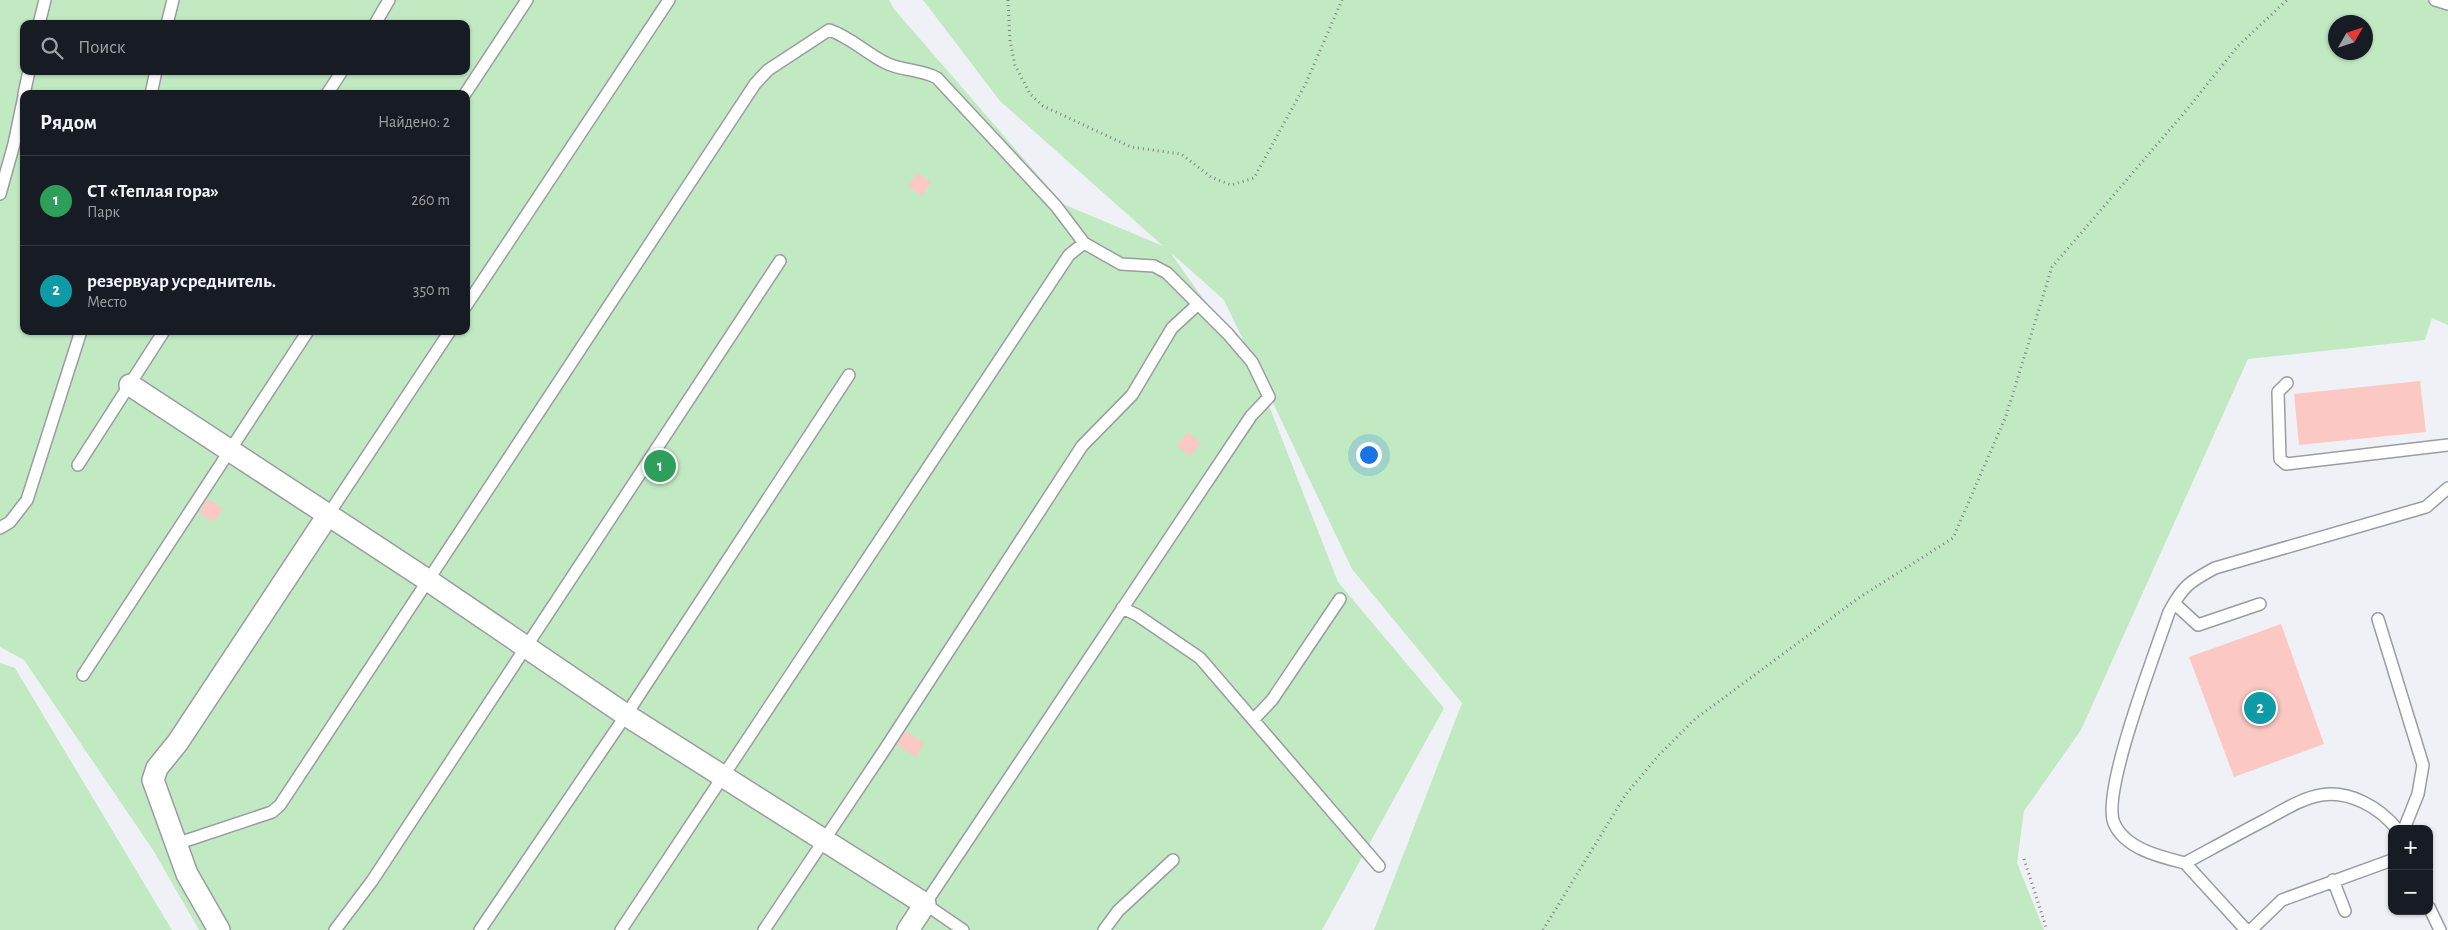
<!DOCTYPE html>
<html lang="ru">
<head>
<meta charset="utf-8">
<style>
  :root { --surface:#171b24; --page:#20242c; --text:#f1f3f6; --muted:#9ea1a6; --line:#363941; --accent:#db2777 }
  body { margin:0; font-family:"Alegreya Sans",sans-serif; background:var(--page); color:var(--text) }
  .controls { position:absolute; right:15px; bottom:15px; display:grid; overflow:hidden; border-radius:10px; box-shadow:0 1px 4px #0004 }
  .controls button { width:45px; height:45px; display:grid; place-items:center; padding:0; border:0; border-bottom:1px solid var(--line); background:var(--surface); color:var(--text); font:25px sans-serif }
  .compass { position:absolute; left:2328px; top:15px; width:45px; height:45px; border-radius:50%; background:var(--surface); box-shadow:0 1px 4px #0004; rotate:51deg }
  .you { position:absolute; left:1368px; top:454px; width:18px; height:18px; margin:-12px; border:4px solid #fff; border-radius:50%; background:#1a73e8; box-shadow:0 0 0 8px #1a73e833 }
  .badge { display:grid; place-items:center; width:32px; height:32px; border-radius:50%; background:var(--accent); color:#fff; font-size:16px; font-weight:700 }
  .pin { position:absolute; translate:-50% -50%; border:2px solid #fff; box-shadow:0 1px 5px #0006 }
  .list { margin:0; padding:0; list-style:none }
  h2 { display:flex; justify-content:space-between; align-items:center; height:65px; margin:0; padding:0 20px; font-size:21px }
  h2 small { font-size:16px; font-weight:400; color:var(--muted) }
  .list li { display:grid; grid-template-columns:32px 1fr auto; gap:15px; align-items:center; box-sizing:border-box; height:90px; padding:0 20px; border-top:1px solid var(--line) }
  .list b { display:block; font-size:19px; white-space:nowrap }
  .list p { margin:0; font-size:16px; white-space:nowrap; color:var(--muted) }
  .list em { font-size:16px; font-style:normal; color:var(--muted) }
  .icon { flex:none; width:28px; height:28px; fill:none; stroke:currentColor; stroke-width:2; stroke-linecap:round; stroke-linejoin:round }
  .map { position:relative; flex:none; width:2448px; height:930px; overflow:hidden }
  .search { position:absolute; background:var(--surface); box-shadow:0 1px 4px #0004; left:20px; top:20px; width:450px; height:55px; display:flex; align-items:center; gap:12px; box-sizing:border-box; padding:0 18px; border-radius:10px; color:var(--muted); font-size:19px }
  .panel { position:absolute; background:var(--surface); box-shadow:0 1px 4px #0004; left:20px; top:90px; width:450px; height:245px; border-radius:10px }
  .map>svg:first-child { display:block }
  .green { fill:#c1eac3; fill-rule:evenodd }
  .building { fill:#fbc8c4 }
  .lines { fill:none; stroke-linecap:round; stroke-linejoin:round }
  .lane-casing { stroke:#9b9ca1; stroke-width:14 }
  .street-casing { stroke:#9b9ca1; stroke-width:24 }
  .path { stroke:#818185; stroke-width:3; stroke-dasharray:1 4; stroke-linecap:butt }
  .lane { stroke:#fff; stroke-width:11 }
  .street { stroke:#fff; stroke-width:21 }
</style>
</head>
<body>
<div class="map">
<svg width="2448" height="930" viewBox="0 0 2448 930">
  <rect width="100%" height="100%" fill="#f0f1f7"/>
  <!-- green -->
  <path class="green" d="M0,0h889l5,9 169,195 100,42 -163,-145 -77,-101h1525v325l-16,-7 -7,22 -177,19 -167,371 -57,81 -7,52 27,67h-670l88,-227 -110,-134 -128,-269 -54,-48 87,123 81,207 106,126 -122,222h-1123l-46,-80 -129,-190 -24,-13zM2336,22h30v30h-30zM24,24h442v47h-442zM24,94h442v237h-442z
    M0,663l15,5 157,262h-172z"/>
  <!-- building -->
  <path class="building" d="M917,173l14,9 -9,14 -14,-10z
    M2420,381l6,51 -127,13 -5,-51z
    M1187,432l14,11 -11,13 -13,-10z
    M207,499l16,9 -9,14 -15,-9z
    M2281,624l43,120 -90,33 -45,-120z
    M905,731l19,12 -8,14 -19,-12z"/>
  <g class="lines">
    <defs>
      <path id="lane" d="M2435,0l13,4
        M39,24l6,-24
        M167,24l6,-24
        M375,24l14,-24
        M24,94l5,-23
        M151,94l5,-23
        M327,94l15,-23
        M465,94l62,-94
        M0,194l14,-50 10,-48
        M466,306l203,-306
        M2287,383l-9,9 2,67 6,5 162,-19
        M78,465l86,-134
        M328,515l122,-184
        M0,528l10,-6 17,-22 54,-169
        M2174,603l24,22 62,-21
        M1122,608l15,7 63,43 179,208
        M2378,619l45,146 -5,29 -14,35
        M83,675l225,-344
        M1254,719l18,-19 68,-101
        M2397,829c-17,-21 -47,-39 -76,-34 -19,3 -39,16 -56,25 -27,14 -54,29 -80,43 -24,-6 -60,-14 -71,-40 -13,-31 42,-172 55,-211 14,-26 20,-30 46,-44l211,-61 22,-19
        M176,844l96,-32 8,-7 475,-721 13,-14 61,-40c22,7 36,23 57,33 16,8 35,6 51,15l119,128 28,37 37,21 33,2 13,7 61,61 24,28 17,35 -18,19 -326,488 38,26
        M2185,863l61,67
        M2333,880l12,31
        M2429,907l11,23
        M335,930l37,-49 408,-620
        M480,930l146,-215 223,-340
        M621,930l448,-675 15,-12
        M764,930l121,-181 197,-303 50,-51 40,-67 25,-23
        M1104,930l14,-19 55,-51
        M2251,930l31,-30 110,-40"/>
      <path id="street" d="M130,385l299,196 197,134 299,189 -17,26
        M219,930l-32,-56 -34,-94 4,-12 21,-26 150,-227"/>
    </defs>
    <!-- lane casing -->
    <use href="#lane" class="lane-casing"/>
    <!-- street casing -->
    <use href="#street" class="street-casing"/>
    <!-- path -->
    <path class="path" d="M1008,0l2,41 5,24 15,29 13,12 88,41 50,7 30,23 20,8 23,-7 52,-95 36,-83
      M2024,859l23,71
      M1543,930l83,-136 33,-39 36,-36 165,-122 93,-59 53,-122 46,-149 132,-154 54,-67 49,-46"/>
    <!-- lane -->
    <use href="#lane" class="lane"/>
    <!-- street -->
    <use href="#street" class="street"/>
  </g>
</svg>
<div class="controls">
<button>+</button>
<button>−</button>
</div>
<svg class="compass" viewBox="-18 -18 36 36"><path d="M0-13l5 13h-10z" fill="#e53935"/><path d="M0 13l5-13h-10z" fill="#9ea1a6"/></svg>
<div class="you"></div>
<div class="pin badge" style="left:660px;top:466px;background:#2e9e5b">1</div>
<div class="pin badge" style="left:2260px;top:708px;background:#0f9aa8">2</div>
<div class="search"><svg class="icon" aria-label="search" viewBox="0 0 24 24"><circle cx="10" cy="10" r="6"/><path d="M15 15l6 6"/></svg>Поиск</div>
<section class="panel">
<h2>Рядом<small>Найдено: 2</small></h2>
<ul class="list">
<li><span class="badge" style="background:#2e9e5b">1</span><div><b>СТ «Теплая гора»</b><p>Парк</p></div><em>260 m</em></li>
<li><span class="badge" style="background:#0f9aa8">2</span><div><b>резервуар усреднитель.</b><p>Место</p></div><em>350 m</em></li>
</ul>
</section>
</div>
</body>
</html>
